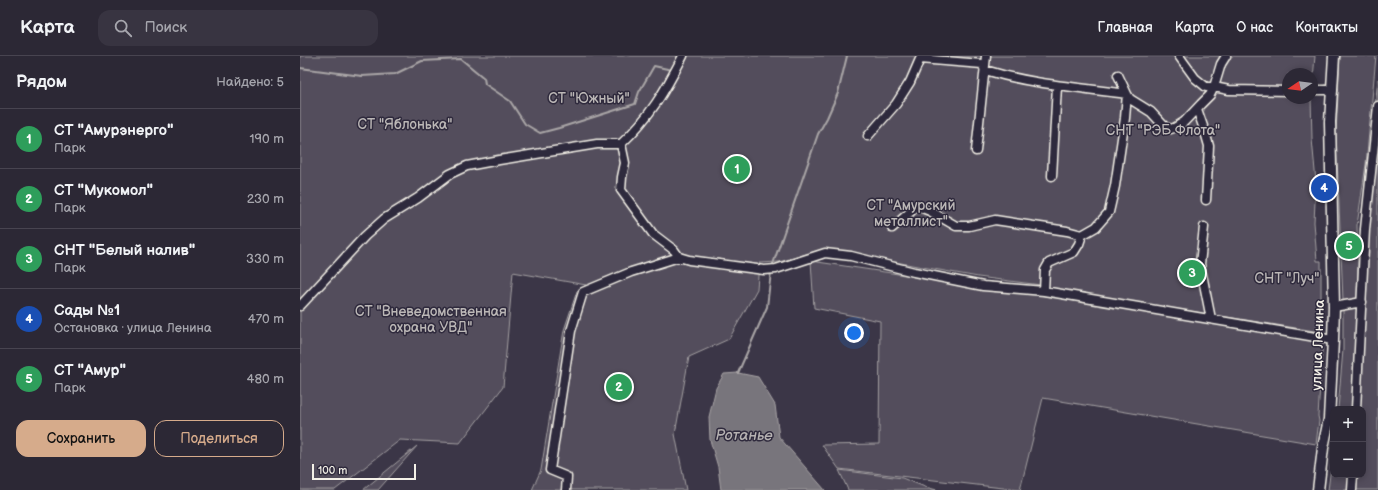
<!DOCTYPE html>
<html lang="ru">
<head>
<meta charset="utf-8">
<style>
  :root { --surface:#2c2835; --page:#383441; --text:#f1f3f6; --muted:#a6a6ad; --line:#484450; --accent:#d6ab8b }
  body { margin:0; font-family:"Balsamiq Sans",sans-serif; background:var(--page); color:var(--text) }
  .controls { position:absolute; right:12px; bottom:12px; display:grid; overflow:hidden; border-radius:8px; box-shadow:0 2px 6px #0003 }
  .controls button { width:36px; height:36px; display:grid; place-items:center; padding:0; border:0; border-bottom:1px solid var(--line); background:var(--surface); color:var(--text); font:20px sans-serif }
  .compass { position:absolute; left:982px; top:12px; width:36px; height:36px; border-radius:50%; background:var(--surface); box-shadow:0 2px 6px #0003; rotate:257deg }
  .scale { position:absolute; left:12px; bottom:10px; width:104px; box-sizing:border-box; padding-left:4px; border:2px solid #f4f1e8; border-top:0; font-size:11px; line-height:14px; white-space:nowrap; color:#f4f1e8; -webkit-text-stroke:3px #2f2a3d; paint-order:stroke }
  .you { position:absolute; left:554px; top:277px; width:14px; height:14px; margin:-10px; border:3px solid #fff; border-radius:50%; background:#1a73e8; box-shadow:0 0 0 6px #1a73e833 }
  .badge { display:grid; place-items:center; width:26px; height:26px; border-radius:50%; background:var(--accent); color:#fff; font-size:13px; font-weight:700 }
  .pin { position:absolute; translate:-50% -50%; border:2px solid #fff; box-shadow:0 1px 4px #0006 }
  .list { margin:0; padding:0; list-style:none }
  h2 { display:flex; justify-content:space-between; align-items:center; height:52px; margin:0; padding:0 16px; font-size:17px }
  h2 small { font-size:13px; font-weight:400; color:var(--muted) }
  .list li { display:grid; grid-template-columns:26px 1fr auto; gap:12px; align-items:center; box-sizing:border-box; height:60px; padding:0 16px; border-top:1px solid var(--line) }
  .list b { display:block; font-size:15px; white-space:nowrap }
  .list p { margin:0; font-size:13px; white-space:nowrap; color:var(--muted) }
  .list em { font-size:13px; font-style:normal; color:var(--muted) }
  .actions { display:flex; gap:8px; padding:12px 16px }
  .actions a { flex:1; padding:9px 0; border:1px solid var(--accent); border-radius:12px; text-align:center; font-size:14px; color:var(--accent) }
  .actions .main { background:var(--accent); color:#111 }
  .icon { flex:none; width:22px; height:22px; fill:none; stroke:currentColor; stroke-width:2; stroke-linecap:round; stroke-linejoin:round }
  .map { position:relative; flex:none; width:1078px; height:434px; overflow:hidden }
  header { display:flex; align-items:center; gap:24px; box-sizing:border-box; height:56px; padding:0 20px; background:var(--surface); border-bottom:1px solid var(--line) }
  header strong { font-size:19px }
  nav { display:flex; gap:22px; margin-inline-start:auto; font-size:14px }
  .search { width:280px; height:36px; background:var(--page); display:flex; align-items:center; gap:10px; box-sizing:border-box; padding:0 14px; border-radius:12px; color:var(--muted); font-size:15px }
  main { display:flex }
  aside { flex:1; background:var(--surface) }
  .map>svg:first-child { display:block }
  .green { fill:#534e5c; stroke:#a4a0a2 }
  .water { fill:#78747b; stroke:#aaa6a7 }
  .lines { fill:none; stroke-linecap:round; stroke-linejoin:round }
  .stream { stroke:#aaa6a7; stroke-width:2 }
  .minor-casing { stroke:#f4f1e8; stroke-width:11 }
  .tertiary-casing { stroke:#f4f1e8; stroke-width:13 }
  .minor { stroke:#2f2a3d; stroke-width:8 }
  .tertiary { stroke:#2f2a3d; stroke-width:10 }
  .labels { text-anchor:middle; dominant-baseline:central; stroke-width:3; stroke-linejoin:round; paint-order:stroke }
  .park-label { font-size:14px; fill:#bcb8b7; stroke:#2f2a3d }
  .street-label { font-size:14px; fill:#f4f1e8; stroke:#2f2a3d }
  .water-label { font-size:15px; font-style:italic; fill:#b6b2b2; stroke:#2f2a3d }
</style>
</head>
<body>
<header>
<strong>Карта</strong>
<div class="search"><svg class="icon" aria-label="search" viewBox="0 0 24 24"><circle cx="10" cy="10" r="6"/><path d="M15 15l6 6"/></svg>Поиск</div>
<nav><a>Главная</a><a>Карта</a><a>О нас</a><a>Контакты</a></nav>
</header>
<main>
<aside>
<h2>Рядом<small>Найдено: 5</small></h2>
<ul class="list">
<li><span class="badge" style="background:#2e9e5b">1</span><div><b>СТ &quot;Амурэнерго&quot;</b><p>Парк</p></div><em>190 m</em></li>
<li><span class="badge" style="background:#2e9e5b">2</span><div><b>СТ &quot;Мукомол&quot;</b><p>Парк</p></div><em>230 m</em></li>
<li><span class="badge" style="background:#2e9e5b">3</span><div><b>СНТ &quot;Белый налив&quot;</b><p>Парк</p></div><em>330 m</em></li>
<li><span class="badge" style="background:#1a4fb4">4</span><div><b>Сады №1</b><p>Остановка · улица Ленина</p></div><em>470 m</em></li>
<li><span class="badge" style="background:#2e9e5b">5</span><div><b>СТ &quot;Амур&quot;</b><p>Парк</p></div><em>480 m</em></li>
</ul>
<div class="actions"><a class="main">Сохранить</a><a>Поделиться</a></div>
</aside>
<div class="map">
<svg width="1078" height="434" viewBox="0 0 1078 434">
  <rect width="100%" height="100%" fill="#3b3647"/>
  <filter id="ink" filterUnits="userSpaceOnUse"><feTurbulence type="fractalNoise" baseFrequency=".025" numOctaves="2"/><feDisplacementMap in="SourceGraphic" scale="8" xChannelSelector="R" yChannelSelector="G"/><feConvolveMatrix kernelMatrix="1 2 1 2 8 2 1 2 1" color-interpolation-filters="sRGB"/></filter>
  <g filter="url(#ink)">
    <!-- green -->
    <path class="green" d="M0,0h1015l-3,34v-16h-24v24h23l1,41 4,43 -2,40 3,39h4v71l-263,-42 -17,-5 -63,-8 -154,-28 -45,13 -20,1 -2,26 -28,50 -40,18 -14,77 11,56h-154l9,-20 23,-140 13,-39 9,-6 -73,-13 -10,115 -43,56 -60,-3 -65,50h-35z
      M1040,0h36l-10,108 -9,61 1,42 -4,142h-16l5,-59v-50l-7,-167z
      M1078,23v411h-25l1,-15h9v-66h-6l5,-198 9,-67z
      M511,205l461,69 51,8 -5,78 1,5 -3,23 -273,-46 -23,92 -181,-21 -17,-24 57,-1 1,-123 -66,-13z
      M117,390l-39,44h-15z
      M1033,396v23h18l-1,15h-22z
      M539,414l63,8 23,9 12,3h-89z"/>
    <!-- water -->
    <path class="water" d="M438,317l20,4 17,28 4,32 46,53h-104l-3,-23 -8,-27 -1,-23 7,-29 8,-14z"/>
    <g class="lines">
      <!-- stream -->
      <path class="stream" d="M0,12l62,8 33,-2 27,-13 39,-2 23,19 1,6 25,17 15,23 15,9 19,-5 76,-24 4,-12 15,-26 18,4
        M472,211l46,-133 9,-16 11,-25 9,-37
        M438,317l29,-66 4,-35"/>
      <defs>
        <path id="minor" d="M926,0l-5,8 -7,23 15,3 59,1
          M1012,34h21
          M897,53l8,23 4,14 -3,54
          M568,80l28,-32 14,-22 10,-23 62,5 3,6c48,15 93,17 142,24l3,5 21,13 14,15 6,2 5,-2 8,-5 17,-18 9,-9 4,-8h-8l-11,-9 -16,-22
          M321,88l4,19 -3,14 -1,13 32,44 21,16 5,7 10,3 75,10 12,-1 49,-16 26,3 63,16 69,14 61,5 289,49
          M676,95l10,-95
          M752,120l5,-90
          M904,171l-4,37 11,55
          M592,172l25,-22 13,5 26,15h13l26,-6 72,11 15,4
          M744,235l1,-21 4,-7 25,-11 5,-8 3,-9 14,-8 13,-15 6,-26 10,-68 2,-24 -9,-19
          M0,250l65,-70 19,-17 34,-21 32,-24 17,-8 32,-6 98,-16h24c29,-27 44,-53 62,-88
          M1034,251l28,-5
          M1056,353l9,-180 13,-123
          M266,434l1,-13 -17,-7 21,-139 12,-39 48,-20 48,-15
          M1052,434l1,-15"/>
        <path id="tertiary" d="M1018,434l5,-42 6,-29 4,-79 1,-33 -4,-185 4,-66"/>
      </defs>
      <!-- minor casing -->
      <use href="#minor" class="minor-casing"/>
      <!-- tertiary casing -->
      <use href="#tertiary" class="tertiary-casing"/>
      <!-- minor -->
      <use href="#minor" class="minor"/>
      <!-- tertiary -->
      <use href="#tertiary" class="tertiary"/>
    </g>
  </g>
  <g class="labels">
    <!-- park labels -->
    <g class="park-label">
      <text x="289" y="42">СТ "Южный"</text>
      <text x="105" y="68">СТ "Яблонька"</text>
      <text x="863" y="74">СНТ "РЭБ Флота"</text>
      <text x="611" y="149">СТ "Амурский<tspan x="611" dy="16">металлист"</tspan></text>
      <text x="987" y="222">СНТ "Луч"</text>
      <text x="131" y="255">СТ "Вневедомственная<tspan x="131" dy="16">охрана УВД"</tspan></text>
    </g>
    <!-- street labels -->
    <g class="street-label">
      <text transform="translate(1018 289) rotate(-88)">улица Ленина</text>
    </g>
    <!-- water labels -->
    <g class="water-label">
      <text x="444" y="379">Ротанье</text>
    </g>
  </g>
</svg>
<div class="controls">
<button>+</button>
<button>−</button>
</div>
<svg class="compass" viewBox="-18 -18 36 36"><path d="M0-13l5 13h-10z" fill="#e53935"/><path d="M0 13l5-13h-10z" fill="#a6a6ad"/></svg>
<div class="scale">100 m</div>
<div class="you"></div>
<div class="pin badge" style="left:437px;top:113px;background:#2e9e5b">1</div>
<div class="pin badge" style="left:319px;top:331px;background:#2e9e5b">2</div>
<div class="pin badge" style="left:892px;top:217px;background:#2e9e5b">3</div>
<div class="pin badge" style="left:1024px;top:132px;background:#1a4fb4">4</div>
<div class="pin badge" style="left:1049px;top:190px;background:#2e9e5b">5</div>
</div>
</main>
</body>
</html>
